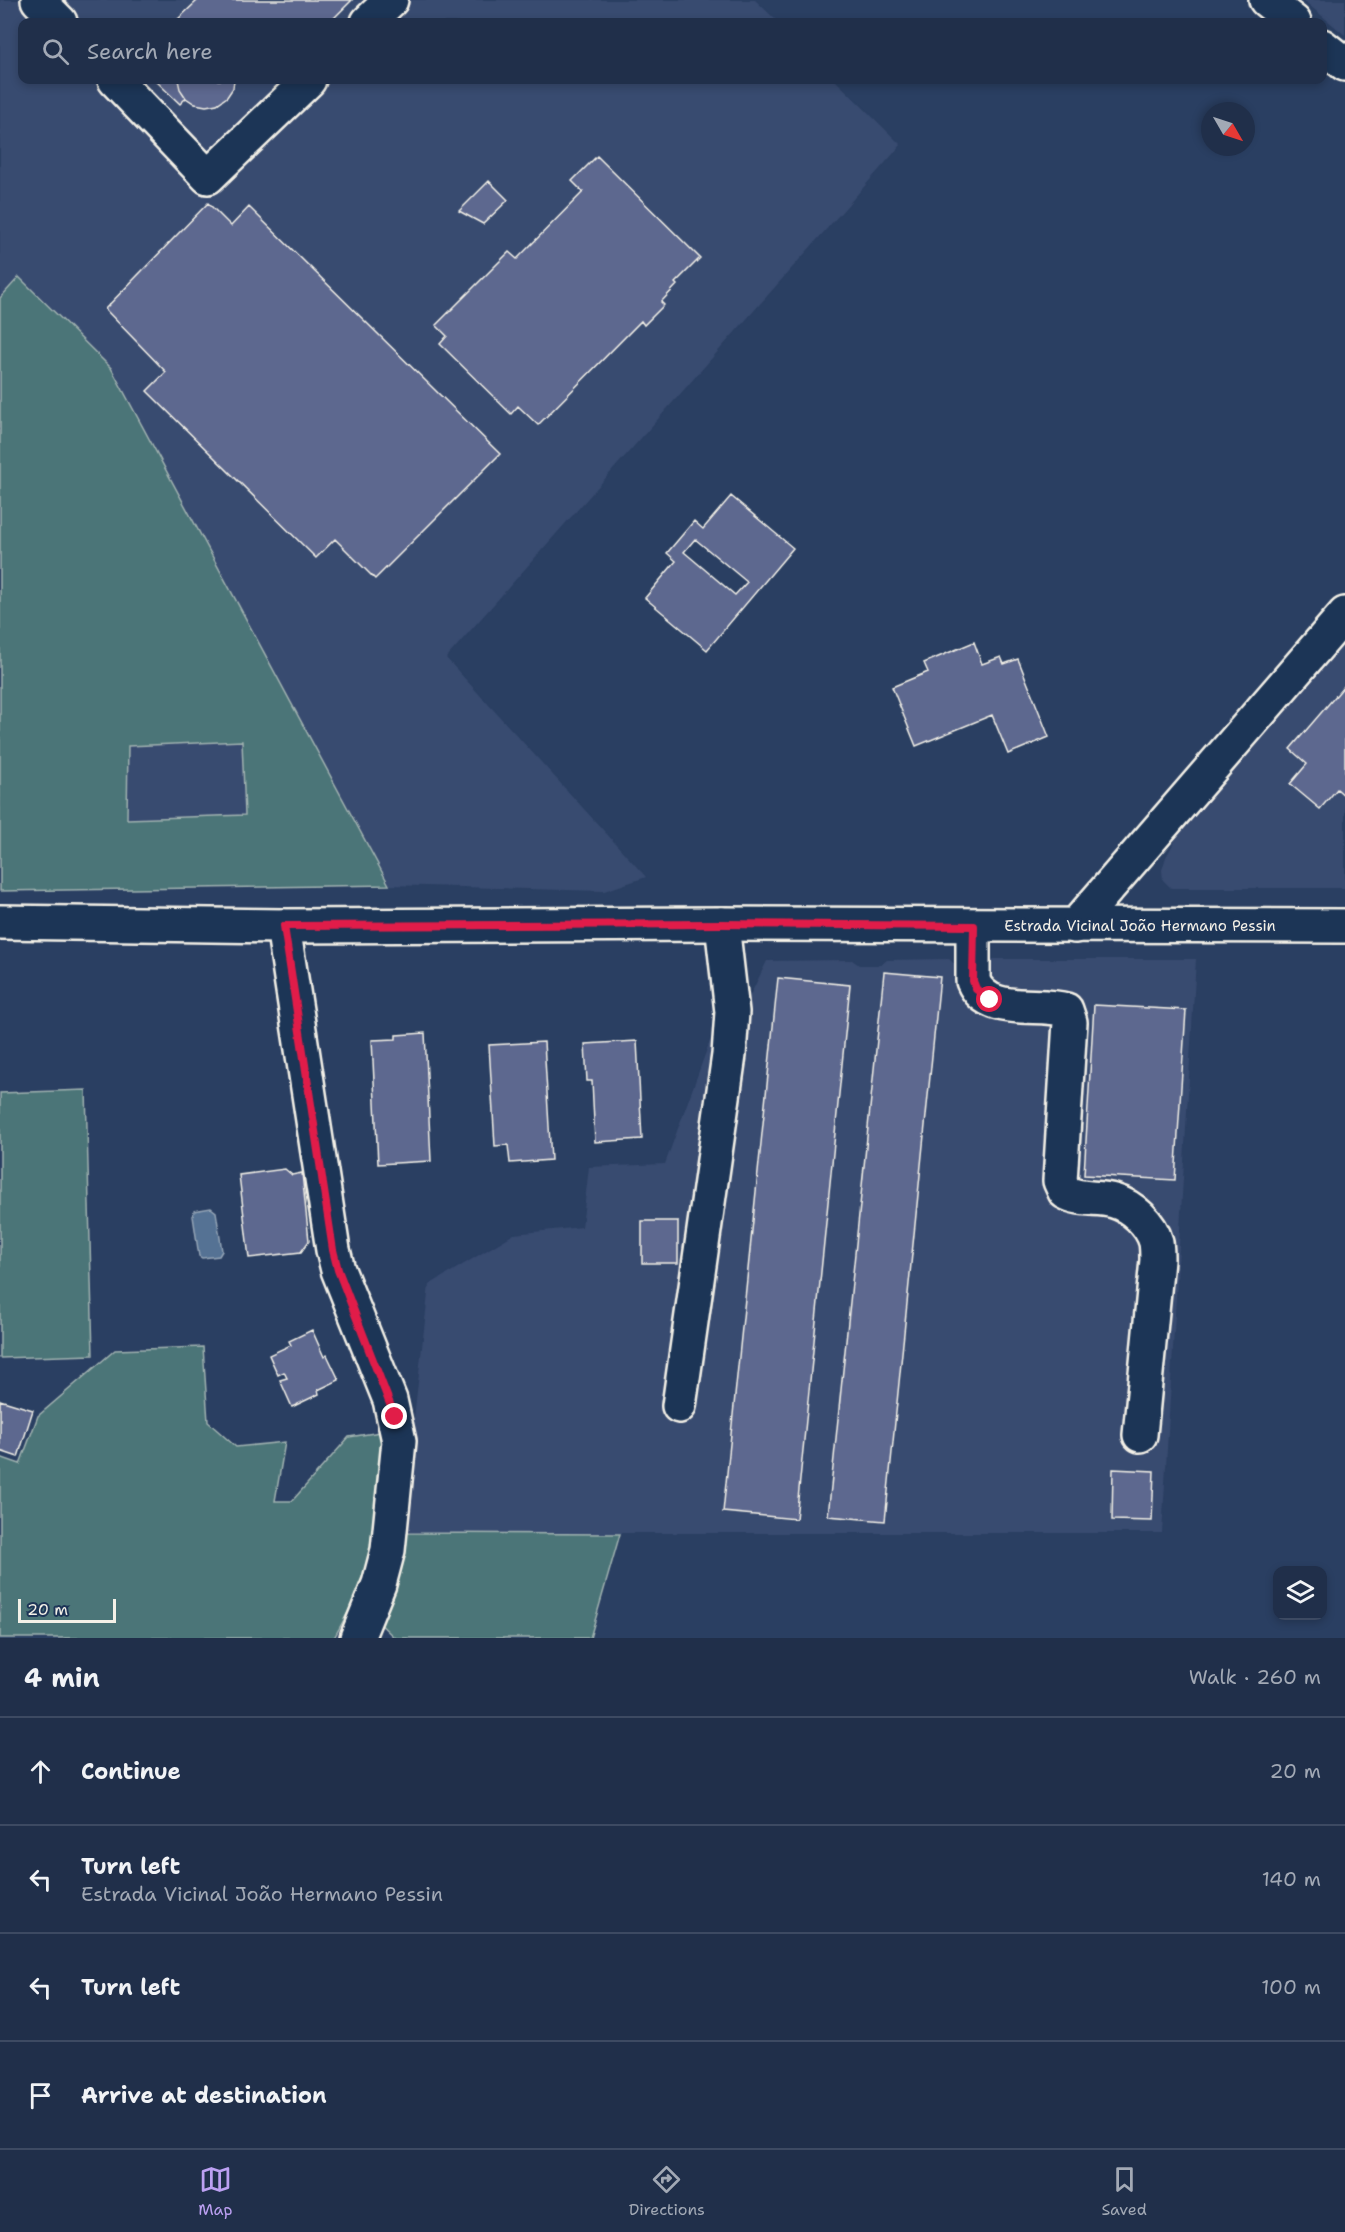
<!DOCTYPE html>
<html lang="en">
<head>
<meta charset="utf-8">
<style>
  :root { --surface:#202f4a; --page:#2d3b54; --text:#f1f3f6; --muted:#a2a9b5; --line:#3d4a62; --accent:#bca0f2 }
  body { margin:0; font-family:"Shantell Sans",sans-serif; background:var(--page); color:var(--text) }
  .controls { position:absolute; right:18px; bottom:18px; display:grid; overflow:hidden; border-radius:12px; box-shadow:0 3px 9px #0003 }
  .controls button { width:54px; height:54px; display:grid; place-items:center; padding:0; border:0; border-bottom:2px solid var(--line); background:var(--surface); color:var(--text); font:30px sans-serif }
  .compass { position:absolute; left:1201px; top:102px; width:54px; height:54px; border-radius:50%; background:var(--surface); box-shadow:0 3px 9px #0003; rotate:129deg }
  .scale { position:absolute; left:18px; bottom:15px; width:98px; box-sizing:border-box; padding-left:6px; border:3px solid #f4f1e8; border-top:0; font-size:16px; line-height:21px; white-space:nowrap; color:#f4f1e8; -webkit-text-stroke:4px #1d3557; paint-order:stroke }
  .stop { position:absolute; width:18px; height:18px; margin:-14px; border:4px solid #e11d48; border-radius:50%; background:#fff }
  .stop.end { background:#e11d48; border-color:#fff; box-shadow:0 2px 6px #0008 }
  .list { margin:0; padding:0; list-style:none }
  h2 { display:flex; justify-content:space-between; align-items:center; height:78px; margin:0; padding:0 24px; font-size:26px }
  h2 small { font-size:20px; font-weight:400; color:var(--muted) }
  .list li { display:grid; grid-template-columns:39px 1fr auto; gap:18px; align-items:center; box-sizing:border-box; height:108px; padding:0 24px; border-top:2px solid var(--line) }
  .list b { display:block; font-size:22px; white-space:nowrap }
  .list p { margin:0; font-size:20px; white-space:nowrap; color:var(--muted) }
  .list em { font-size:20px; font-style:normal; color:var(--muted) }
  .icon { flex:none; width:33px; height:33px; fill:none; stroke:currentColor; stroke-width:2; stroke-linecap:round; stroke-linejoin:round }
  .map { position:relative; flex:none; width:1345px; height:1638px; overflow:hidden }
  .search { position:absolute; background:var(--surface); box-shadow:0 3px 9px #0003; left:18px; right:18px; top:18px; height:66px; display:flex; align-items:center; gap:15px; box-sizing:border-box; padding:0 21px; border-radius:12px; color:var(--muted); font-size:22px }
  .sheet { height:510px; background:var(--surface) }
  nav { display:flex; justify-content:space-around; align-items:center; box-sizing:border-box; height:84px; border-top:2px solid var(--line); background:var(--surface); font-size:16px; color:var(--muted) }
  nav a { display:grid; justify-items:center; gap:3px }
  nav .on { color:var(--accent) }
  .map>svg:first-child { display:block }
  .built { fill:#394b70 }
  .green { fill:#4c7478; stroke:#a0b2b0; stroke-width:1.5; fill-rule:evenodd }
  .water { fill:#557294; stroke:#95a5b6; stroke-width:1.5 }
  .building { fill:#5d688f; stroke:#f4f1e8; stroke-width:1.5; fill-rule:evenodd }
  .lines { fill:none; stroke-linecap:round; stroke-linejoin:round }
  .minor-casing { stroke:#f4f1e8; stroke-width:38 }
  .major-casing { stroke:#f4f1e8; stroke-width:38 }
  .minor { stroke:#1d3557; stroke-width:33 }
  .major { stroke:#1d3557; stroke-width:33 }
  .route { stroke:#e11d48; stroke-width:8 }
  .labels { text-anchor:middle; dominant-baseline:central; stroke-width:5; stroke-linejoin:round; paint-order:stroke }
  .street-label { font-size:15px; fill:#f4f1e8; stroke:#1d3557 }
</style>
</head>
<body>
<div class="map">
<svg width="1345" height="1638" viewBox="0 0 1345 1638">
  <rect width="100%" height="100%" fill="#2a3f62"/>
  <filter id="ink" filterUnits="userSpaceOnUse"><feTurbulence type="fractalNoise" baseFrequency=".0167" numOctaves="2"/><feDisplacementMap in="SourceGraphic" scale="12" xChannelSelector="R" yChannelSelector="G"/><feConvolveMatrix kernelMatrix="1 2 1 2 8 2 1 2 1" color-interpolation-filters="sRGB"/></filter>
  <g filter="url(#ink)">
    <!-- built -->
    <path class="built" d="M0,0h755l23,22h-756v58h813l66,65 -455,513 200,219 -42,14 -215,-6 -278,-517 -93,-91 -18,21z
      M1303,0h42v35z
      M1345,640v248h-174l-8,-8 -1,-10 4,-13 11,-20z
      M242,741l3,74 -118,5 1,-74z
      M949,959l14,13 21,-1 9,-12h203l-34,574h-756l7,-106 16,-142 85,-51 68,-7 7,-60 76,-3 56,-153 21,1 25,-51 85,-1 7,5h22l6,-5z"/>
    <!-- green -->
    <path class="green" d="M19,277l92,91 278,517 -389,6v-593zM242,741l3,74 -118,4 1,-73z
      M86,1090l7,265 -93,3v-265z
      M203,1347l5,75 28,25 49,-5 -10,59h17l57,-64 64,-10 -7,106 214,1 -30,104h-195l-20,-19 -28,-5 -13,24h-334v-181l20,7 18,-48 77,-66z"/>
    <!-- water -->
    <path class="water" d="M211,1208l5,4 6,39 -3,5 -17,2 -3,-2 -6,-40 1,-5z"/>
    <!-- building -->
    <path class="building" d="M198,0h154l-22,22h-155z
      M155,80h23l2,9 6,9 -6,6z
      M178,80h56l-1,8 -6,9 -10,7 -11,2 -11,-2 -9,-6 -6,-9z
      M597,156l103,102 -25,25 2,2 -16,17 3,3 -20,20 -3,-4 -103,104 -20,-19 -7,8 -71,-70 7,-8 -11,-11 73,-73 8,7 66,-67 -11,-11z
      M489,181l19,19 -25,24 -24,-13z
      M208,203l23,23 18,-19 251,247 -125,125 -40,-40 -19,19 -169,-167 19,-19 -61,-63z
      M731,496l62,52 -86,102 -62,-52 31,-37 -9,-8 27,-32 9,8zM695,539l52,43 -12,13 -51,-43z
      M974,642l8,22 19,-7 3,7 14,-5 31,78 -41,17 -16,-39 -76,31 -24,-59 36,-15 -4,-9z
      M1345,685v111l-8,-7 -17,20 -30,-25 17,-20 -17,-15z
      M884,972l56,5 -55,544 -57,-5z
      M778,978l72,7 -54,534 -73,-7z
      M1094,1005l92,5 -11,170 -91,-5z
      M425,1033l6,128 -53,3 -6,-124 24,-1v-4z
      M637,1041l5,98 -47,3 -3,-61h-5l-2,-37z
      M544,1042l7,118 -41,3 -2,-18 -13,1 -6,-101z
      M285,1169l7,6 10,-2 7,68 -8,11 -52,6 -10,-83z
      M642,1221h36v42h-36z
      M312,1330l12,27 3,-2 12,25 -21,10 1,4 -27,13 -12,-27 7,-2 -3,-6 -6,3 -9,-20 22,-10 -2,-4z
      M0,1400l33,10 -15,47 -18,-6z
      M1113,1469l41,2 -2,50 -40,-1z"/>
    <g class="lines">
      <defs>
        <path id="minor" d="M38,0l22,22
          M1266,0l28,22
          M368,22l23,-22
          M1322,46l23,18
          M115,80l93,97 101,-97
          M283,926l50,324 5,20 52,130 9,41 -11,109 -9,34 -22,54
          M973,926v55c15,36 64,20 93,29l4,12 -10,159 5,11c16,9 32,4 49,9 18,5 37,23 42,41 1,6 1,13 1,18l-17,175
          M1075,926l270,-312
          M679,1406l50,-351 3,-43 -10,-88"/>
        <path id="major" d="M0,922l283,4 439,-2 623,2"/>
      </defs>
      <!-- minor casing -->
      <use href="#minor" class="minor-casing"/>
      <!-- major casing -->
      <use href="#major" class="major-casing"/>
      <!-- minor -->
      <use href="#minor" class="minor"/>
      <!-- major -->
      <use href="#major" class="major"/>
    </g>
  </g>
  <g class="lines" filter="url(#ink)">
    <!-- route -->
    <path class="route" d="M395,1417l-57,-147 -5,-20 -49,-324 438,-2 252,2 -1,55 3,8 14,11"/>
  </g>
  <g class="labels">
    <!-- street labels -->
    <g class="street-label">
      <text x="1140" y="926">Estrada Vicinal João Hermano Pessin</text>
    </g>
  </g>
</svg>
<div class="controls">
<button><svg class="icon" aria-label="layers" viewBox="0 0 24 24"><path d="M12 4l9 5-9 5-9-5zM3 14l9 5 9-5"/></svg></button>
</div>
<svg class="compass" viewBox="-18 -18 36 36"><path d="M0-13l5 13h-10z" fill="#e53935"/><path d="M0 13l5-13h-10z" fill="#a2a9b5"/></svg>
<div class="scale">20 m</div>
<div class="stop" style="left:990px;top:1000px"></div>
<div class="stop end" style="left:395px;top:1417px"></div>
<div class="search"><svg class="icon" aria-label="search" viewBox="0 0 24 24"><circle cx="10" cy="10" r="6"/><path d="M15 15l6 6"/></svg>Search here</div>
</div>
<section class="sheet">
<h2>4 min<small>Walk · 260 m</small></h2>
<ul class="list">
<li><svg class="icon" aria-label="ahead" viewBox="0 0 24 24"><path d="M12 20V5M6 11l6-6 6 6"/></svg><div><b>Continue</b></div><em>20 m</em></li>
<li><svg class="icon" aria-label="left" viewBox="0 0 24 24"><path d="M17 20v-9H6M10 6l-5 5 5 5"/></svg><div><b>Turn left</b><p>Estrada Vicinal João Hermano Pessin</p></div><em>140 m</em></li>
<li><svg class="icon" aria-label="left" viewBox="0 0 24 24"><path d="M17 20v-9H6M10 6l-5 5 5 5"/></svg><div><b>Turn left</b></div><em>100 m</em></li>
<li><svg class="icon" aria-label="arrive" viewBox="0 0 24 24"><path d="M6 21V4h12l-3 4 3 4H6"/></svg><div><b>Arrive at destination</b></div></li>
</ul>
</section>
<nav>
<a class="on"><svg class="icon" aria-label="map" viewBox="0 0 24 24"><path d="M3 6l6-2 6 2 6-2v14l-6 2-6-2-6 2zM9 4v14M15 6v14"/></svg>Map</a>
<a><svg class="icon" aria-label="directions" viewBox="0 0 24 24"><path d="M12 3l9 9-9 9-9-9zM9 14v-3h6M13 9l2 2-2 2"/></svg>Directions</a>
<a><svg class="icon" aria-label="saved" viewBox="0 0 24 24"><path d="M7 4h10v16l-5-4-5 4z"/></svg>Saved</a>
</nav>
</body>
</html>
